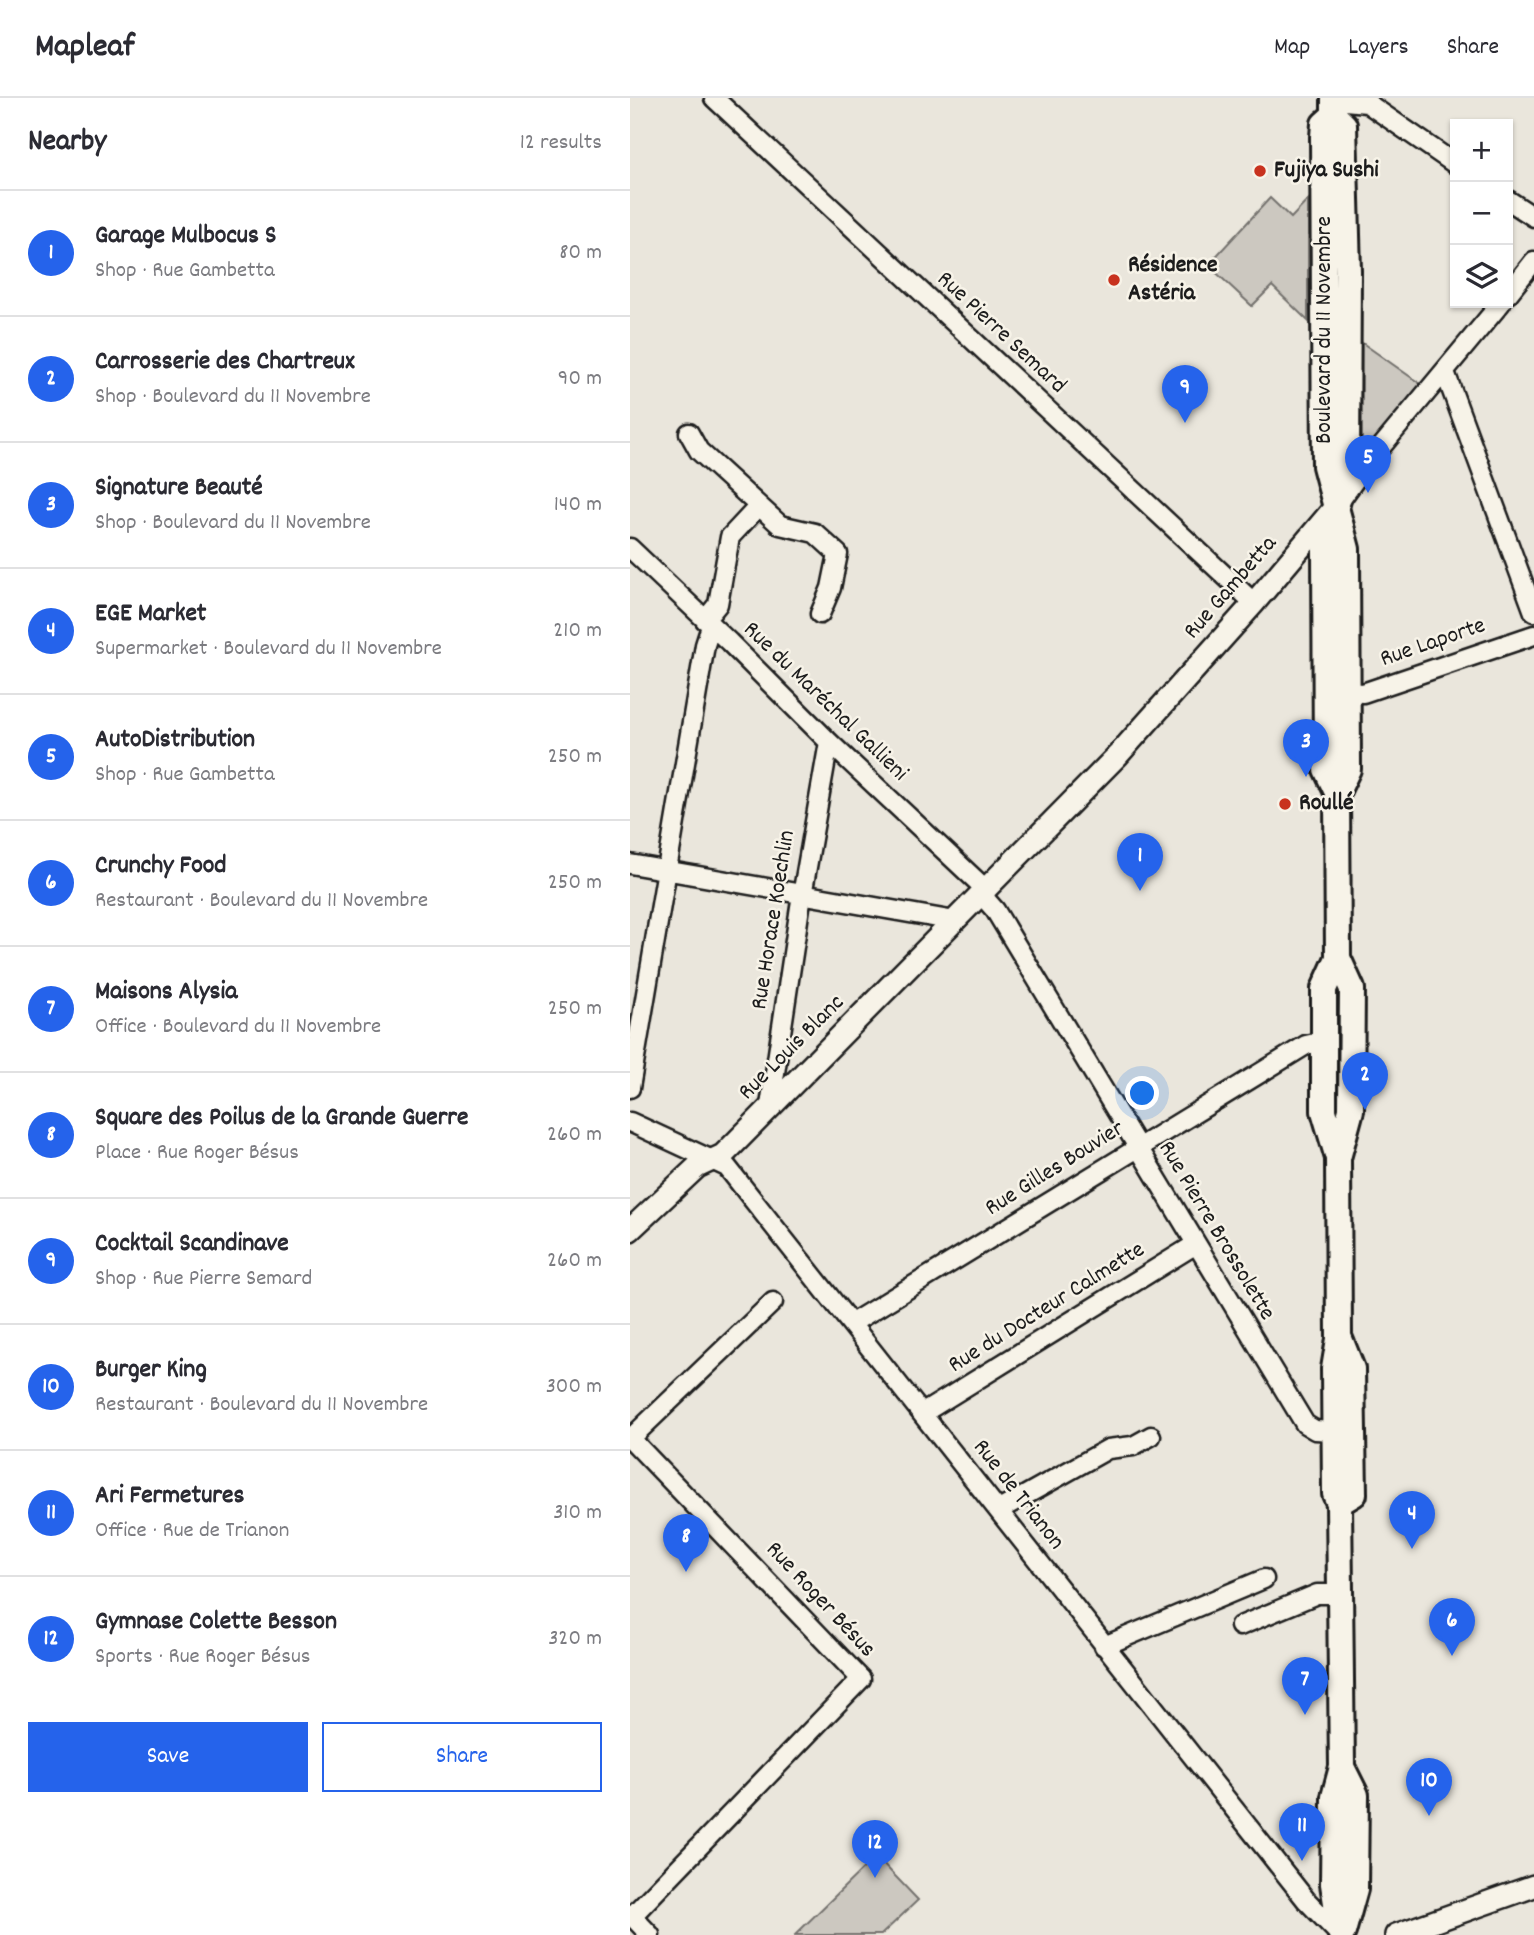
<!DOCTYPE html>
<html lang="en">
<head>
<meta charset="utf-8">
<style>
  :root { --surface:#fff; --page:#f2f2f3; --text:#2b2b33; --muted:#7c7c81; --line:#e1e1e2; --accent:#2563eb }
  body { margin:0; font-family:Dekko,sans-serif; background:var(--page); color:var(--text) }
  .controls { position:absolute; right:21px; top:21px; display:grid; overflow:hidden; border-radius:0px; box-shadow:0 2px 5px #0004 }
  .controls button { width:63px; height:63px; display:grid; place-items:center; padding:0; border:0; border-bottom:2px solid var(--line); background:var(--surface); color:var(--text); font:35px sans-serif }
  .you { position:absolute; left:513px; top:996px; width:24px; height:24px; margin:-18px; border:5px solid #fff; border-radius:50%; background:#1a73e8; box-shadow:0 0 0 10px #1a73e833 }
  .badge { display:grid; place-items:center; width:46px; height:46px; border-radius:50%; background:var(--accent); color:#fff; font-size:23px; font-weight:700 }
  .pin { position:absolute; translate:-50% -58px; filter:drop-shadow(0 2px 4px #0008) }
  .pin::after { content:''; position:absolute; top:37px; width:24px; height:21px; background:inherit; clip-path:polygon(0 0,100% 0,50% 100%) }
  .list { margin:0; padding:0; list-style:none }
  h2 { display:flex; justify-content:space-between; align-items:center; height:91px; margin:0; padding:0 28px; font-size:30px }
  h2 small { font-size:23px; font-weight:400; color:var(--muted) }
  .list li { display:grid; grid-template-columns:46px 1fr auto; gap:21px; align-items:center; box-sizing:border-box; height:126px; padding:0 28px; border-top:2px solid var(--line) }
  .list b { display:block; font-size:26px; white-space:nowrap }
  .list p { margin:0; font-size:23px; white-space:nowrap; color:var(--muted) }
  .list em { font-size:23px; font-style:normal; color:var(--muted) }
  .actions { display:flex; gap:14px; padding:21px 28px }
  .actions a { flex:1; padding:16px 0; border:2px solid var(--accent); border-radius:0px; text-align:center; font-size:24px; color:var(--accent) }
  .actions .main { background:var(--accent); color:#fff }
  .icon { flex:none; width:38px; height:38px; fill:none; stroke:currentColor; stroke-width:2; stroke-linecap:round; stroke-linejoin:round }
  .map { position:relative; flex:none; width:904px; height:1837px; overflow:hidden }
  header { display:flex; align-items:center; gap:42px; box-sizing:border-box; height:98px; padding:0 35px; background:var(--surface); border-bottom:2px solid var(--line) }
  header strong { font-size:33px }
  nav { display:flex; gap:38px; margin-inline-start:auto; font-size:24px }
  main { display:flex }
  aside { flex:1; background:var(--surface) }
  .map>svg:first-child { display:block }
  .green { fill:#ccc8c0; stroke:#74726e; stroke-width:2 }
  .lines { fill:none; stroke-linecap:round; stroke-linejoin:round }
  .minor-casing { stroke:#1c1c1c; stroke-width:23 }
  .tertiary-casing { stroke:#1c1c1c; stroke-width:26 }
  .secondary-casing { stroke:#1c1c1c; stroke-width:30 }
  .minor { stroke:#f7f3e8; stroke-width:18 }
  .tertiary { stroke:#f7f3e8; stroke-width:21 }
  .secondary { stroke:#f7f3e8; stroke-width:24 }
  .poi-dot { fill:#c8321e; stroke:#f7f3e8; stroke-width:2.5 }
  .labels { text-anchor:middle; dominant-baseline:central; stroke-width:5; stroke-linejoin:round; paint-order:stroke }
  .poi-label { font-size:24px; font-weight:bold; fill:#1c1c1c; stroke:#f7f3e8; text-anchor:start }
  .street-label { font-size:24px; fill:#1c1c1c; stroke:#f7f3e8 }
</style>
</head>
<body>
<header>
<strong>Mapleaf</strong>
<nav><a>Map</a><a>Layers</a><a>Share</a></nav>
</header>
<main>
<aside>
<h2>Nearby<small>12 results</small></h2>
<ul class="list">
<li><span class="badge">1</span><div><b>Garage Mulbocus S</b><p>Shop · Rue Gambetta</p></div><em>80 m</em></li>
<li><span class="badge">2</span><div><b>Carrosserie des Chartreux</b><p>Shop · Boulevard du 11 Novembre</p></div><em>90 m</em></li>
<li><span class="badge">3</span><div><b>Signature Beauté</b><p>Shop · Boulevard du 11 Novembre</p></div><em>140 m</em></li>
<li><span class="badge">4</span><div><b>EGE Market</b><p>Supermarket · Boulevard du 11 Novembre</p></div><em>210 m</em></li>
<li><span class="badge">5</span><div><b>AutoDistribution</b><p>Shop · Rue Gambetta</p></div><em>250 m</em></li>
<li><span class="badge">6</span><div><b>Crunchy Food</b><p>Restaurant · Boulevard du 11 Novembre</p></div><em>250 m</em></li>
<li><span class="badge">7</span><div><b>Maisons Alysia</b><p>Office · Boulevard du 11 Novembre</p></div><em>250 m</em></li>
<li><span class="badge">8</span><div><b>Square des Poilus de la Grande Guerre</b><p>Place · Rue Roger Bésus</p></div><em>260 m</em></li>
<li><span class="badge">9</span><div><b>Cocktail Scandinave</b><p>Shop · Rue Pierre Semard</p></div><em>260 m</em></li>
<li><span class="badge">10</span><div><b>Burger King</b><p>Restaurant · Boulevard du 11 Novembre</p></div><em>300 m</em></li>
<li><span class="badge">11</span><div><b>Ari Fermetures</b><p>Office · Rue de Trianon</p></div><em>310 m</em></li>
<li><span class="badge">12</span><div><b>Gymnase Colette Besson</b><p>Sports · Rue Roger Bésus</p></div><em>320 m</em></li>
</ul>
<div class="actions"><a class="main">Save</a><a>Share</a></div>
</aside>
<div class="map">
<svg width="904" height="1837" viewBox="0 0 904 1837">
  <rect width="100%" height="100%" fill="#eae6dc"/>
  <filter id="ink" filterUnits="userSpaceOnUse"><feTurbulence type="fractalNoise" baseFrequency=".0143" numOctaves="2"/><feDisplacementMap in="SourceGraphic" scale="14" xChannelSelector="R" yChannelSelector="G"/><feConvolveMatrix kernelMatrix="1 2 1 2 8 2 1 2 1" color-interpolation-filters="sRGB"/></filter>
  <g filter="url(#ink)">
    <!-- green -->
    <path class="green" d="M640,100l21,20 17,-18v121l-36,-35 -20,20 -44,-41z
      M731,244l61,43 -54,69 -6,-2z
      M246,1758l42,44 -37,35h-86z"/>
    <g class="lines">
      <defs>
        <path id="minor" d="M84,0l540,505
          M704,2l33,3 88,61
          M878,102l26,17
          M878,196l26,-33
          M815,274l89,240
          M59,335l10,18 81,74 35,8 23,21 -7,34 -11,26
          M712,400l20,-28 139,-167
          M0,450l99,94 100,100 151,142 7,17 8,9 310,514 10,6 19,1
          M75,522l13,-16 12,-67 29,-31
          M718,594l15,1 171,-58
          M0,766l325,57
          M0,990l75,-443 6,-19
          M140,1008l30,-199 29,-165
          M0,1024l97,45 579,733 34,35
          M222,1225l454,-278 18,-4
          M293,1315l273,-169
          M0,1341l143,-137
          M1,1341l230,240 -229,237
          M369,1412l109,-61 25,-3 18,-10
          M610,1528l77,-32h23
          M474,1548l160,-67
          M0,1816l20,21"/>
        <path id="tertiary" d="M0,1132l67,-63 26,-12 11,-11 384,-389 136,-152 81,-96
          M766,1837l138,-49"/>
        <path id="secondary" d="M704,0v17l10,10 4,146 -1,194 -22,85 1,219 11,23 1,166 -14,31v122l14,47
          M704,17l-10,9 -1,13 2,329 22,83 1,220 -11,23
          M708,860l14,31 -1,121 -13,48 1,181 -5,30 1,125 4,9 3,264 -8,30 -1,87 8,51
          M709,1405l15,-9 -2,-125 -12,-30
          M712,1669l14,28 -1,94 -12,43"/>
      </defs>
      <!-- minor casing -->
      <use href="#minor" class="minor-casing"/>
      <!-- tertiary casing -->
      <use href="#tertiary" class="tertiary-casing"/>
      <!-- secondary casing -->
      <use href="#secondary" class="secondary-casing"/>
      <!-- minor -->
      <use href="#minor" class="minor"/>
      <!-- tertiary -->
      <use href="#tertiary" class="tertiary"/>
      <!-- secondary -->
      <use href="#secondary" class="secondary"/>
    </g>
  </g>
  <!-- markers -->
  <g class="poi-dot">
    <circle cx="630" cy="73" r="7"/>
    <circle cx="484" cy="182" r="7"/>
    <circle cx="655" cy="706" r="7"/>
  </g>
  <g class="labels">
    <!-- poi labels -->
    <g class="poi-label">
      <text x="644" y="73">Fujiya Sushi</text>
      <text x="498" y="168">Résidence<tspan x="498" dy="28">Astéria</tspan></text>
      <text x="669" y="706">Roullé</text>
    </g>
    <!-- street labels -->
    <g class="street-label">
      <text transform="translate(695 232) rotate(-90)">Boulevard du 11 Novembre</text>
      <text transform="translate(371 235) rotate(43)">Rue Pierre Semard</text>
      <text transform="translate(601 490) rotate(-49)">Rue Gambetta</text>
      <text transform="translate(803 545) rotate(-19)">Rue Laporte</text>
      <text transform="translate(195 604) rotate(44)">Rue du Maréchal Gallieni</text>
      <text transform="translate(144 822) rotate(-81)">Rue Horace Koechlin</text>
      <text transform="translate(162 950) rotate(-45)">Rue Louis Blanc</text>
      <text transform="translate(425 1071) rotate(-32)">Rue Gilles Bouvier</text>
      <text transform="translate(586 1133) rotate(59)">Rue Pierre Brossolette</text>
      <text transform="translate(417 1210) rotate(-32)">Rue du Docteur Calmette</text>
      <text transform="translate(388 1397) rotate(52)">Rue de Trianon</text>
      <text transform="translate(190 1502) rotate(47)">Rue Roger Bésus</text>
    </g>
  </g>
</svg>
<div class="controls">
<button>+</button>
<button>−</button>
<button><svg class="icon" aria-label="layers" viewBox="0 0 24 24"><path d="M12 4l9 5-9 5-9-5zM3 14l9 5 9-5"/></svg></button>
</div>
<div class="you"></div>
<div class="pin badge" style="left:510px;top:793px">1</div>
<div class="pin badge" style="left:735px;top:1012px">2</div>
<div class="pin badge" style="left:676px;top:679px">3</div>
<div class="pin badge" style="left:782px;top:1451px">4</div>
<div class="pin badge" style="left:738px;top:395px">5</div>
<div class="pin badge" style="left:822px;top:1558px">6</div>
<div class="pin badge" style="left:675px;top:1617px">7</div>
<div class="pin badge" style="left:56px;top:1474px">8</div>
<div class="pin badge" style="left:555px;top:325px">9</div>
<div class="pin badge" style="left:799px;top:1718px">10</div>
<div class="pin badge" style="left:672px;top:1763px">11</div>
<div class="pin badge" style="left:245px;top:1780px">12</div>
</div>
</main>
</body>
</html>
